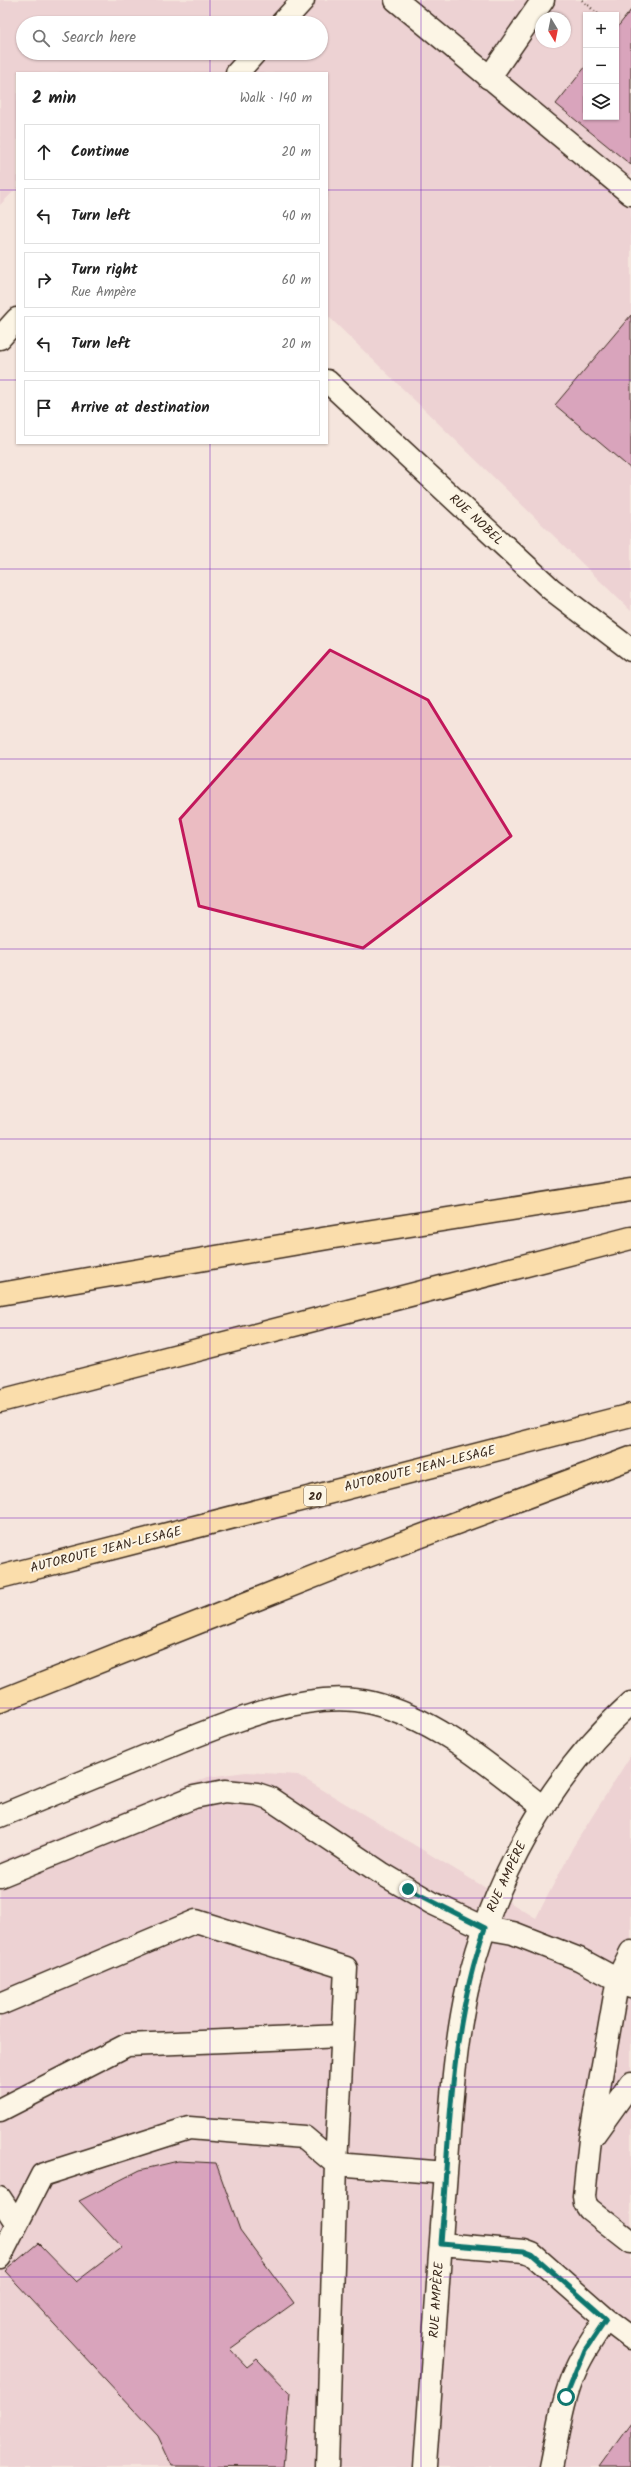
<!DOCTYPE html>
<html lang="en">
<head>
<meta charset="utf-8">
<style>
  :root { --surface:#fff; --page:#f6f6f6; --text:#222; --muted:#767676; --line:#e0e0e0 }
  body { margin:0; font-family:Kalam,sans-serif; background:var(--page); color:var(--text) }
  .controls { position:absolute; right:12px; top:12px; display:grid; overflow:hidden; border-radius:0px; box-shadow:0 1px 3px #0004 }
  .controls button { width:36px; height:36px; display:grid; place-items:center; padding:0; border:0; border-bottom:1px solid var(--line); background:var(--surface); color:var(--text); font:20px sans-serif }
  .compass { position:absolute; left:535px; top:12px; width:36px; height:36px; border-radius:50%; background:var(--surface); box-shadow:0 1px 3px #0004; rotate:170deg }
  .stop { position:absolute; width:12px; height:12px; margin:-9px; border:3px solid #0f766e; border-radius:50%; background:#fff }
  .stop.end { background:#0f766e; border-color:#fff; box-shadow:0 1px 4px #0008 }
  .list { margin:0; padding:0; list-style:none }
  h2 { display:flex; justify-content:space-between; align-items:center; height:52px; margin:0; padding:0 16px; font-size:17px }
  h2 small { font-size:13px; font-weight:400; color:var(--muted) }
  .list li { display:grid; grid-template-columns:26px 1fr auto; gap:12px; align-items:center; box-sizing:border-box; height:56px; margin:0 8px 8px; padding:0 8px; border:1px solid var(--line); border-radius:0px }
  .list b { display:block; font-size:15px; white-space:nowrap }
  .list p { margin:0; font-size:13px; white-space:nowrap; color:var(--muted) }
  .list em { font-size:13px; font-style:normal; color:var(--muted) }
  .icon { flex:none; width:22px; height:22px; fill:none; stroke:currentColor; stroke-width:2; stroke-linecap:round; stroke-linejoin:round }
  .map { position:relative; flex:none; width:631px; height:2467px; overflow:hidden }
  .search { position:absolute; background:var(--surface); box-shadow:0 1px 3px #0004; left:16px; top:16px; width:312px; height:44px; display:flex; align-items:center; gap:10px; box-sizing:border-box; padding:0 14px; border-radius:22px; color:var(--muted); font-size:15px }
  .panel { position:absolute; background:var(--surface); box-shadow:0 1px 3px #0004; left:16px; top:72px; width:312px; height:372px; border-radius:0px }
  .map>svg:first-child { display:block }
  .built { fill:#edd2d3; fill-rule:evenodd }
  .building { fill:#d9a4bc; stroke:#3b2a1e }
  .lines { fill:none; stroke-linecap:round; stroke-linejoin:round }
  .minor-casing { stroke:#3b2a1e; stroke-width:25 }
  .highway-casing { stroke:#3b2a1e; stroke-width:25 }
  .path { stroke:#3b2a1e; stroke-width:2.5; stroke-dasharray:1 3; stroke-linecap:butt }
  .minor { stroke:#fcf5e5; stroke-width:22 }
  .highway { stroke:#faddab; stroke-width:22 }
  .route { stroke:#0f766e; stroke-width:5 }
  .marked { fill:#c2185b; fill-opacity:0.2; stroke:#c2185b; stroke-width:3; stroke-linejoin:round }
  .grid { fill:none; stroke:#7b2cbf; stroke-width:1; stroke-opacity:0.55 }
  .labels { text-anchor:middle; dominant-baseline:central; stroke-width:4; stroke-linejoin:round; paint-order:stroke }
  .shield { fill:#fcf5e5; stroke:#75675a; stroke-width:1 }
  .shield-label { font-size:12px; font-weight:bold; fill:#3b2a1e }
  .street-label { font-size:13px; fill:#3b2a1e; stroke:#fcf5e5 }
</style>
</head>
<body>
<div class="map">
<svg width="631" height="2467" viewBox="0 0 631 2467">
  <rect width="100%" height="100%" fill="#f5e5dd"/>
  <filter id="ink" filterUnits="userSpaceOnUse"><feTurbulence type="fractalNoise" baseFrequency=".025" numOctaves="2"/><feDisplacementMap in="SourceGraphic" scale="8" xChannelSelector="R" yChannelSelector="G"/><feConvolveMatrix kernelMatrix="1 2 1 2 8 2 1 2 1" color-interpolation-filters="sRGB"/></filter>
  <g filter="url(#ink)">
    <!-- built -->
    <path class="built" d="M0,0h631v611l-304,-296v-242h-310v115l-17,17zM586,15h30v102h-30zM541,18h24v24h-24zM23,23h298v30h-298z
      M631,1755v712h-631v-606l208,-84 38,-5 52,3 238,143 37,-71z"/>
    <!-- building -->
    <path class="building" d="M631,10v155l-75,-61 30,-38v51h30v-88z
      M631,315v154l-76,-64z
      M178,2161l38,2 24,67 54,73 -64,46 17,18 10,-8 33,34 -7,74 -111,-1 -14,-30 -153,-165 33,-28 38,39 46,-35 -43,-46 61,-31z
      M631,2423v44h-32z"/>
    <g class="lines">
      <defs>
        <path id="minor" d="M396,0l235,194
          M282,23l21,-23
          M237,73l18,-20
          M489,78l54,-78
          M0,338l17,-19
          M327,381l224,208 80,61
          M0,1816c49,-20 97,-40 146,-60 63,-25 157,-70 226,-53 66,16 120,65 172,105
          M0,1876l194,-79 31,-6 32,3 12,4 112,75 51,30 53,25 28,5 66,26 52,28
          M631,1952l-13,26 -28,162 -6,56 1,7 4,6 42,33
          M0,2004l196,-83 150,47 -10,196 -9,303
          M0,2110l127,-65 215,-9
          M593,2136l38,-53
          M0,2198l17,26
          M441,2244l83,7 8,3 74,65c-11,16 -22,32 -30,50 -14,30 -18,66 -25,98
          M0,2257l42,-82 147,-47 115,9 32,27 110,9
          M606,2319l25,19
          M425,2467c6,-90 12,-180 19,-269 6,-69 8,-140 23,-208 24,-107 82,-213 164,-287"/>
        <path id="highway" d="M0,1294l328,-56 303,-48
          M0,1401l631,-163
          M0,1577l631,-162
          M0,1701l338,-134 293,-109"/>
      </defs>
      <!-- minor casing -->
      <use href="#minor" class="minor-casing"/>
      <!-- highway casing -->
      <use href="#highway" class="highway-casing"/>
      <!-- path -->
      <path class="path" d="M582,0l17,15"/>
      <!-- minor -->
      <use href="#minor" class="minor"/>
      <!-- highway -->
      <use href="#highway" class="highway"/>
    </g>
  </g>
  <g class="lines" filter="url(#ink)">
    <!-- route -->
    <path class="route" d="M408,1889l77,39c-35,100 -36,210 -44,316l83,7 8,3 74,65 -21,31 -19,47"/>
  </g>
  <!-- marked area -->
  <path class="marked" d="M330,650l98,50 83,136 -148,112 -164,-42 -19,-87z"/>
  <!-- grid -->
  <path class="grid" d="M210,0v23M421,0v2467M210,53v20M0,190h17M327,190h304M0,380h17M327,380h304M210,443v2024M0,569h631M0,759h631M0,949h631M0,1139h631M0,1328h631M0,1518h631M0,1708h631M0,1898h631M0,2087h631M0,2277h631"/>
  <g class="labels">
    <!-- shield labels -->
    <rect class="shield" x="304" y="1486" width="22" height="20" rx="3"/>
    <g class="shield-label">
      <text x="315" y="1496">20</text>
    </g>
    <!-- street labels -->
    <g class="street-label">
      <text transform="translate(476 520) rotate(43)">RUE NOBEL</text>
      <text transform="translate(420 1469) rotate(-14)">AUTOROUTE JEAN-LESAGE</text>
      <text transform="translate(106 1550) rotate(-14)">AUTOROUTE JEAN-LESAGE</text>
      <text transform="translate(507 1877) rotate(-65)">RUE AMPÈRE</text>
      <text transform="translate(437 2300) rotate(-86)">RUE AMPÈRE</text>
    </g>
  </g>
</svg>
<div class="controls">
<button>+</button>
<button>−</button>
<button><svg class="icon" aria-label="layers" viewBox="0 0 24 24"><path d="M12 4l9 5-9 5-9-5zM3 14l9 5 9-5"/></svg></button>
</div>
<svg class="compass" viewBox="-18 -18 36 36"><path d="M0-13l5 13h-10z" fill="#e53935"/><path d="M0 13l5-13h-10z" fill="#767676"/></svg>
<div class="stop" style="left:566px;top:2397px"></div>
<div class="stop end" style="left:408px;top:1889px"></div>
<div class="search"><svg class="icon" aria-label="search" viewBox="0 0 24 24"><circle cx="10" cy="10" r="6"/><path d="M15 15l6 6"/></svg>Search here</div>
<section class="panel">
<h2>2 min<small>Walk · 140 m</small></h2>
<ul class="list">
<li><svg class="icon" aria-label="ahead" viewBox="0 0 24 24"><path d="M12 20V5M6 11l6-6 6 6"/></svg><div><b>Continue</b></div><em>20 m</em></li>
<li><svg class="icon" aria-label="left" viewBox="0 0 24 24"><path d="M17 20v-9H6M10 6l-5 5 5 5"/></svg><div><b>Turn left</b></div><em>40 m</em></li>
<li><svg class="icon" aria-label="right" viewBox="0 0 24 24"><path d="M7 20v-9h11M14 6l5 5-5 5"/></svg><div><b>Turn right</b><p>Rue Ampère</p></div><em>60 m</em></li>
<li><svg class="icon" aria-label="left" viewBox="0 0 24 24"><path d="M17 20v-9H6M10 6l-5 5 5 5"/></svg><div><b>Turn left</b></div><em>20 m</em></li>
<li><svg class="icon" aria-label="arrive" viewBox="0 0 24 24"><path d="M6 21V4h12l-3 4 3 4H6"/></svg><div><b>Arrive at destination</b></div></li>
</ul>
</section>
</div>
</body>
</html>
